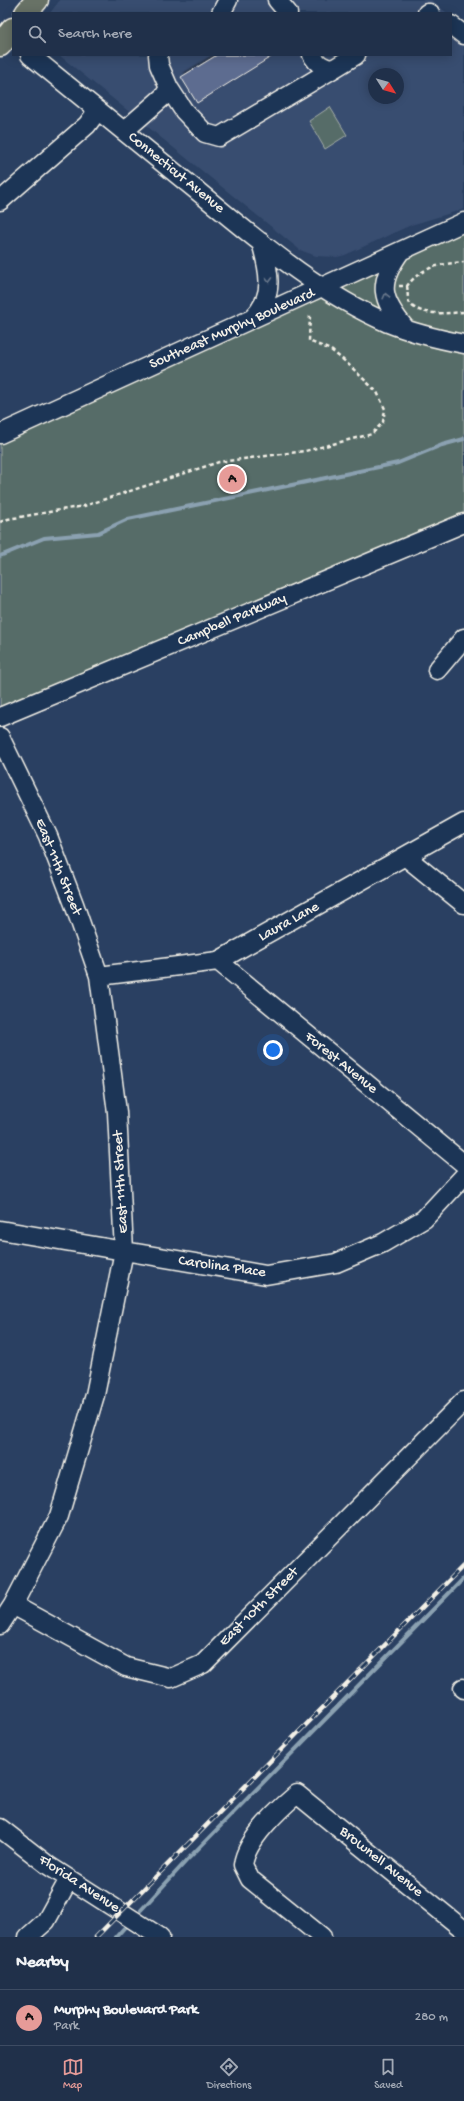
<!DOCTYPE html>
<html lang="en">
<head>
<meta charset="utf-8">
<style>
  :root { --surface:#20304a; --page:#283851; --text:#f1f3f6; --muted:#a2a9b5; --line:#3d4b62; --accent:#e69b98 }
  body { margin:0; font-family:"Gochi Hand",sans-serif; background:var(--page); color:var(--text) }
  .compass { position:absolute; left:368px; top:68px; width:36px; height:36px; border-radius:50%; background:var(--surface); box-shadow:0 2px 10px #0003; rotate:127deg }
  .you { position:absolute; left:273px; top:1050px; width:14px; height:14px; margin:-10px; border:3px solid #fff; border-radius:50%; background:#1a73e8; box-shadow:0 0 0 6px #1a73e833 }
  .badge { display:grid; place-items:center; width:26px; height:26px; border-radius:50%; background:var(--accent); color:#111; font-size:13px; font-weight:700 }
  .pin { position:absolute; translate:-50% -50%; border:2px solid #fff; box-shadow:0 1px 4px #0006 }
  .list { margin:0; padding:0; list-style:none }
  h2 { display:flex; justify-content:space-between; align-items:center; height:52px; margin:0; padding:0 16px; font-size:17px }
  h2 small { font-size:13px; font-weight:400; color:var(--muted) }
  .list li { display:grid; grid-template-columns:26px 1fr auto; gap:12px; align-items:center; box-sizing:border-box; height:56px; padding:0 16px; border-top:1px solid var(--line) }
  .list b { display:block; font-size:15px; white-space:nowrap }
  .list p { margin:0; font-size:13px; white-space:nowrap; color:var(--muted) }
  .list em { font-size:13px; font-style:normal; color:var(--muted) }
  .icon { flex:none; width:22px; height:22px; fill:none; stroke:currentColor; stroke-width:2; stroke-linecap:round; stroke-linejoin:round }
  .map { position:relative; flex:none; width:464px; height:1937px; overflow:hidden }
  .search { position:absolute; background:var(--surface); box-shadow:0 2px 10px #0003; left:12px; right:12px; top:12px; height:44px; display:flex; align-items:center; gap:10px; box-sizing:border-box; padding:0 14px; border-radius:0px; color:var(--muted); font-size:15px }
  .sheet { height:108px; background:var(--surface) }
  nav { display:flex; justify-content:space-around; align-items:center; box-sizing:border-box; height:56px; border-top:1px solid var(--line); background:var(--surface); font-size:11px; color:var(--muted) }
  nav a { display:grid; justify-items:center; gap:2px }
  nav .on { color:var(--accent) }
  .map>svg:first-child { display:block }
  .built { fill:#394d70; fill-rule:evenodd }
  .green { fill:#566c68; stroke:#a5aea8 }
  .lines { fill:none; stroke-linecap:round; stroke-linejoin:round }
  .stream { stroke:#8ba1b1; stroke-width:4 }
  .building { fill:#5d6c90; stroke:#f4f1e8; filter:url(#shadow) }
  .minor-casing { stroke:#f4f1e8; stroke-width:21 }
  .major-casing { stroke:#f4f1e8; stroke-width:25 }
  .path { stroke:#f4f1e8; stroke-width:2.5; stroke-dasharray:4 3; stroke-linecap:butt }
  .minor { stroke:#1d3557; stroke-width:18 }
  .major { stroke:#687266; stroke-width:22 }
  .rail-casing { stroke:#f4f1e8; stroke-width:4.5 }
  .rail { stroke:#1d3557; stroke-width:3; stroke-dasharray:9; stroke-linecap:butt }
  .oneway { stroke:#68778a }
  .labels { text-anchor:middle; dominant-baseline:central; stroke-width:3; stroke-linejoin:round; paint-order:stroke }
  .street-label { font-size:15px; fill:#f4f1e8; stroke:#1d3557 }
</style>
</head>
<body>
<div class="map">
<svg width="464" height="1937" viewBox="0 0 464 1937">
  <defs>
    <filter id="shadow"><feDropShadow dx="3.5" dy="-3.5" stdDeviation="1" flood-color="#0009"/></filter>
  </defs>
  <rect width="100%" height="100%" fill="#2a4062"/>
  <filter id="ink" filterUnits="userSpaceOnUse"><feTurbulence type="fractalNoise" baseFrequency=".025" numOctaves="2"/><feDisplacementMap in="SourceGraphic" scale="8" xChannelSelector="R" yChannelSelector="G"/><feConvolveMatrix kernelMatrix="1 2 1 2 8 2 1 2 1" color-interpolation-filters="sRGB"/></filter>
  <g filter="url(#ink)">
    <!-- built -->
    <path class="built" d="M60,0h371l16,13h-397z
      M451,16l13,11v182l-53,16 -66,30 -8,2 -21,-1 -16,-6 -241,-195h392zM374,74h24v24h-24z"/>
    <!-- green -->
    <path class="green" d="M330,107l17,28 -22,14 -16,-28z
      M464,222v301l-464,194v-283z"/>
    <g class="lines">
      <!-- stream -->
      <path class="stream" d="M0,556l44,-18 54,-5 30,-14 270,-56 44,-18 22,-6
        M141,1910l48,-52 275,-280
        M116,1937l8,-9"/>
    </g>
    <!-- building -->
    <path class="building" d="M217,55h57l-77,48 -16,-26z"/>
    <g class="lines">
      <defs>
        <path id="minor" d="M277,0l11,13
          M221,13l7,-13
          M427,13h3
          M451,25l13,10
          M30,55c55,44 110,89 165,134 60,49 121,103 193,134 25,10 50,16 76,21
          M312,55c5,9 11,13 21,14l23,-14
          M169,88l15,23 21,22 14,4 114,-68
          M124,131l40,-35 5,-8 -10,-23 -1,-10
          M0,201l87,-76 11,-15
          M400,252c-23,32 -19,47 5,76
          M252,319c24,-23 17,-49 9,-77
          M0,434l464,-212
          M437,670l27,-32
          M0,717l464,-194
          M0,737l48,99 26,68 25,72 18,136 7,139 -29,144 -36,121 -46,89 -13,20
          M406,857l58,47
          M218,961l246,203
          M99,976l119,-15 246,-138
          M0,1230l266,45 70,-12 47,-20 41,-24 40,-43
          M13,1605l113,62 45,11 32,-14 261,-263
          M463,1688l1,1
          M0,1828l49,38 111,71
          M28,1937l18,-16 23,-42
          M322,1937l-72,-58 -7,-14c3,-25 35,-55 54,-71l167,136"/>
        <path id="major" d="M26,13l11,-13
          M0,45l13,-16"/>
      </defs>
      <!-- minor casing -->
      <use href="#minor" class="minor-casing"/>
      <!-- major casing -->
      <use href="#major" class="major-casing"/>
      <!-- path -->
      <path class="path" d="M399,286h8c15,-20 34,-22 57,-24
        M407,286c1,4 0,11 2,16 8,15 42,11 55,10
        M0,522l8,-3 76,-13 135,-44 86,-11 67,-17 11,-12 2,-13 -8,-17 -30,-29 -16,-13 -22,-9 1,-27"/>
      <!-- minor -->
      <use href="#minor" class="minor"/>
      <!-- major -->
      <use href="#major" class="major"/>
      <defs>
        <path id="rail" d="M96,1937l368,-372"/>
      </defs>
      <!-- rail casing -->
      <use href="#rail" class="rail-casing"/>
      <!-- rail -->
      <use href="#rail" class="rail"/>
    </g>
    <!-- one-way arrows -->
    <defs><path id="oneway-chevron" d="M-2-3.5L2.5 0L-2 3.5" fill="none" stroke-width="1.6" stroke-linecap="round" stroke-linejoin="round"/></defs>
    <g class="oneway">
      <use href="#oneway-chevron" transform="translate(269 280) rotate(89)"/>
      <use href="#oneway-chevron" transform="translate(386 296) rotate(-104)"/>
    </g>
  </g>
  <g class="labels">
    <!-- street labels -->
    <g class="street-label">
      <text transform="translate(176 173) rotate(39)">Connecticut Avenue</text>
      <text transform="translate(232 329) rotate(-24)">Southeast Murphy Boulevard</text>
      <text transform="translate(232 620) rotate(-23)">Campbell Parkway</text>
      <text transform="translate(58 867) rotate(68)">East 11th Street</text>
      <text transform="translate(289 922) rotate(-29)">Laura Lane</text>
      <text transform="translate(341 1063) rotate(39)">Forest Avenue</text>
      <text transform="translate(121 1182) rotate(-93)">East 11th Street</text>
      <text transform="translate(222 1267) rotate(8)">Carolina Place</text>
      <text transform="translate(259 1607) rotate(-45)">East 10th Street</text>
      <text transform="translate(381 1862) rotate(39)">Brownell Avenue</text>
      <text transform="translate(79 1884) rotate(33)">Florida Avenue</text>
    </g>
  </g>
</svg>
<svg class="compass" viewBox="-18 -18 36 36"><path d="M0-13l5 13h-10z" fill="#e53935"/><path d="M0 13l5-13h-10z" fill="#a2a9b5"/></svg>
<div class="you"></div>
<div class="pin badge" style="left:232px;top:479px">A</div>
<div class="search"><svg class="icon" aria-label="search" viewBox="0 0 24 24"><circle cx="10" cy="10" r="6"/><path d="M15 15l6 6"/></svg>Search here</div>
</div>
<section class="sheet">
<h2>Nearby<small></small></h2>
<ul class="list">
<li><span class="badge">A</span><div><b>Murphy Boulevard Park</b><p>Park</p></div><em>280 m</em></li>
</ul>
</section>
<nav>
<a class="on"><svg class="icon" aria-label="map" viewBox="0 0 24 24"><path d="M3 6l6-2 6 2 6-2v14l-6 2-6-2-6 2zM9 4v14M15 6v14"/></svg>Map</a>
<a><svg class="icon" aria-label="directions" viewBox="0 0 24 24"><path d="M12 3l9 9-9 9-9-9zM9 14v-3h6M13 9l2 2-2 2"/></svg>Directions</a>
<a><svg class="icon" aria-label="saved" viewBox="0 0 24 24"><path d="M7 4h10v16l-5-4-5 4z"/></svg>Saved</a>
</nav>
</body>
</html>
